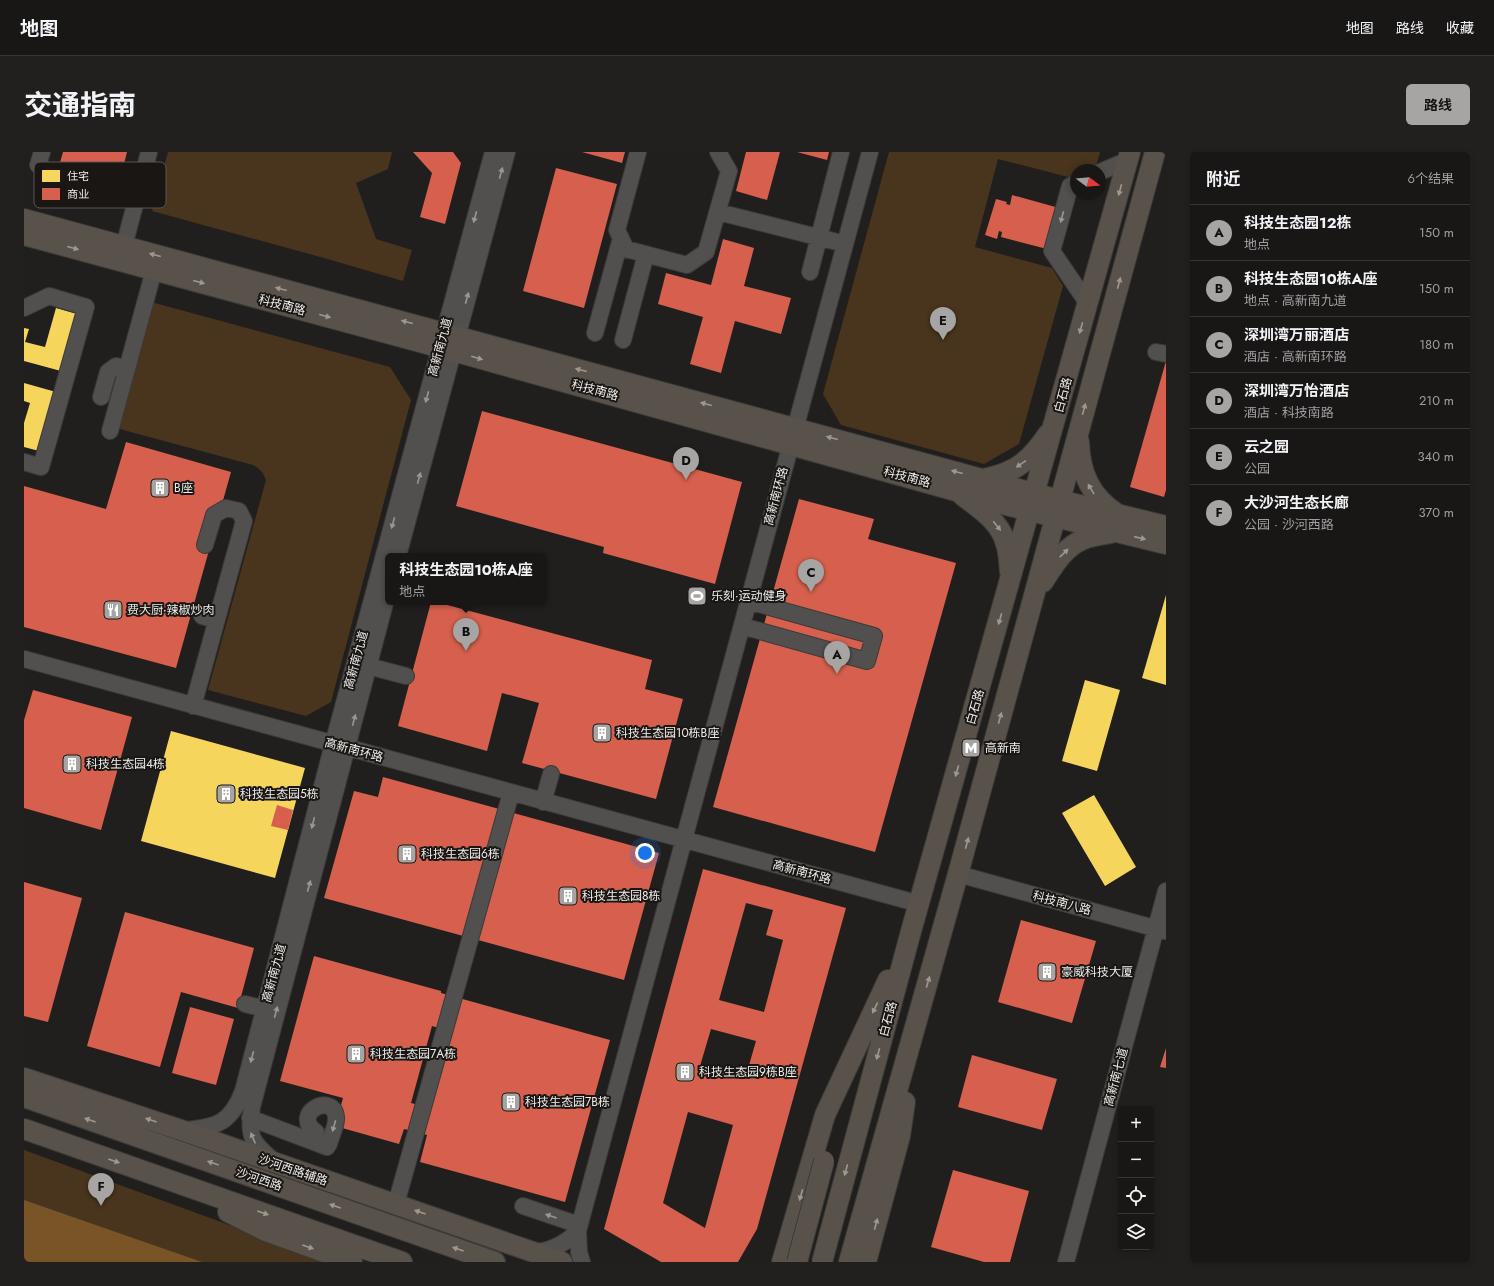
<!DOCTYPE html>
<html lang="zh">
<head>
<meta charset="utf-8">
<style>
  :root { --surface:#191716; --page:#22201f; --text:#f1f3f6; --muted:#9f9fa1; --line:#373635; --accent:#a7a5a3 }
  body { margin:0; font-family:Jost,"Noto Sans SC",sans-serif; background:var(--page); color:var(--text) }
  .controls { position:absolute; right:12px; bottom:12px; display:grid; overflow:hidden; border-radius:6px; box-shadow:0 2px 6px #0003 }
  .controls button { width:36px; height:36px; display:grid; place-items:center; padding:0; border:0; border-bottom:1px solid var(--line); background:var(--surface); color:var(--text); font:20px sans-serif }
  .compass { position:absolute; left:1046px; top:12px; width:36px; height:36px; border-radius:50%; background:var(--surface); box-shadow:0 2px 6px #0003; rotate:106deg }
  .you { position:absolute; left:621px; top:701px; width:14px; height:14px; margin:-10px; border:3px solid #fff; border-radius:50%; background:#1a73e8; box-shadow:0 0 0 6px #1a73e833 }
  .badge { display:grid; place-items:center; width:26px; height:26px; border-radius:50%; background:var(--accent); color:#111; font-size:13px; font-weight:700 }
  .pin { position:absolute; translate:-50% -33px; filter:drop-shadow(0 1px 2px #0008) }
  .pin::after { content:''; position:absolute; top:21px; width:14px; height:12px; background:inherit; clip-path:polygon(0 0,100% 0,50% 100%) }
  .popup { position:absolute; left:361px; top:401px; width:162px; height:52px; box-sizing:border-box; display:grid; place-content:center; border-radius:6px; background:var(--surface); filter:drop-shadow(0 1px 3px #0005); font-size:13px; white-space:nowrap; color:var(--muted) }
  .popup b { font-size:15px; color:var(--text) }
  .popup::after { content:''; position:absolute; left:50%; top:100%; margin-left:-8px; border:8px solid transparent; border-top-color:var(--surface) }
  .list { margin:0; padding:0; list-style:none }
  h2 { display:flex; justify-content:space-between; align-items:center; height:52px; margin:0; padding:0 16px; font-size:17px }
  h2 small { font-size:13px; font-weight:400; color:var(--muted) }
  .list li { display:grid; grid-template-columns:26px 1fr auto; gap:12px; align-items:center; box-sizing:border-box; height:56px; padding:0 16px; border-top:1px solid var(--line) }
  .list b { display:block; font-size:15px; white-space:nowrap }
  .list p { margin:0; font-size:13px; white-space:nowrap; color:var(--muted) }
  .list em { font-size:13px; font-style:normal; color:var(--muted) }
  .icon { flex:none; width:22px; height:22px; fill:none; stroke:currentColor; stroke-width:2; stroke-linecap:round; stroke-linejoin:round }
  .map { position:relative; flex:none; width:1142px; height:1110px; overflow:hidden; border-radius:6px }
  header { display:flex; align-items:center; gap:24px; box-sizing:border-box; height:56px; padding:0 20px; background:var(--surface); border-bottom:1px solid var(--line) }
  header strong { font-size:19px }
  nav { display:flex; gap:22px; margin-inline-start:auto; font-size:14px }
  .intro { display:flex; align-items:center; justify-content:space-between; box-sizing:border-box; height:96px; padding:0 24px }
  h1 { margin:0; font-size:28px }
  .button { padding:10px 18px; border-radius:6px; background:var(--accent); color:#111; font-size:14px; font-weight:700 }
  main { display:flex; gap:24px; padding:0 24px }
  aside { flex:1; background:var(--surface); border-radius:6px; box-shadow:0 2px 6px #0003 }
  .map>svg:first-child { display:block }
  .green { fill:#49351d }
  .water { fill:#795427 }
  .homes { fill:#f6d55c }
  .shops { fill:#d6604d; fill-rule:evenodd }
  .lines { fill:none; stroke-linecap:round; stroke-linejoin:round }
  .minor-casing { stroke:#3b3a38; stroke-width:18 }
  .major-casing { stroke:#3b3a38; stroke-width:22 }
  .minor { stroke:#51504f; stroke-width:16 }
  .major { stroke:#59524a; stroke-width:20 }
  .major-bridge-casing { stroke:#3b3a38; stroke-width:22; stroke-linecap:butt }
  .major-bridge { stroke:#59524a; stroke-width:20 }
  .oneway { fill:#989795 }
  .oneway2 { fill:#9c9892 }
  .labels { text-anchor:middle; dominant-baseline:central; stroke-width:4; stroke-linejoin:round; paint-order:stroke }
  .street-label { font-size:12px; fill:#efedeb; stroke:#191613 }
  .poi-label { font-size:12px; fill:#efedeb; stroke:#191613; text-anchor:start }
  .key { fill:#191613; stroke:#595654; stroke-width:1 }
  .key-label { font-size:11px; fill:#efedeb }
</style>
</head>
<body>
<header>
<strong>地图</strong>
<nav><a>地图</a><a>路线</a><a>收藏</a></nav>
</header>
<div class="intro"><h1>交通指南</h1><a class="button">路线</a></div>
<main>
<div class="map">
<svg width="1142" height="1110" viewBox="0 0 1142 1110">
  <rect width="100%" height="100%" fill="#211f1d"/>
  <!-- green -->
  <path class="green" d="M144,0h224l-4,17 -32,14 20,56 36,11 -9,31 -79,-23 -172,-47z
    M865,0h211l-4,14 -8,4h-12v6l-4,2 -74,-19 -23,88 77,21 11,18 -44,158 -35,20 -143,-39 -18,-31z
    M127,150l239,65 21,33 -80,302 -25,14 -98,-26 58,-210c-3,-8 -6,-11 -13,-15l-137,-37z
    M0,998l307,112h-307z"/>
  <!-- water -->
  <path class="water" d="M0,1048l178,62h-178z"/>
  <!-- homes -->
  <path class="homes" d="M32,156l21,6 -16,57 -37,-10v-33l5,1 -4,13 20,5z
    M0,231l32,9 -17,59 -15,-4v-24l6,-20 -6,-2z
    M1142,443v90l-24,-7z
    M1061,528l35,10 -23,81 -35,-10z
    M147,579l134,37 -30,110 -134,-37z
    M1070,643l42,72 -31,19 -43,-73z"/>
  <!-- shops -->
  <path class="shops" d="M39,0h64l-11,44 -61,-16z
    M389,0h40l8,11 -16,61 -25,-7 12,-44z
    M558,0h43l-3,11z
    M722,0h34l-13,48 -31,-9z
    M773,0h32l-2,8z
    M532,16l61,16 -33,124 -61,-17z
    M988,43l47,13 -12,41 -46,-12 1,-5 -3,-1 -2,8 -12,-4 11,-36 11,3 -1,2 4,1z
    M699,87l31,9 -10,38 47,12 -10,36 -46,-13 -14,52 -31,-9 13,-47 -45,-13 8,-31 45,12z
    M1142,209v129l-2,7 -34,-10z
    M458,259l260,71 -27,102 -112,-31 1,-6 -148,-41z
    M102,290l105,30 -55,196 -152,-41v-141l82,23z
    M775,347l75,20 -6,20 88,24 -81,289 -162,-45z
    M407,450h5l216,58 -7,29 38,10 -27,100 -134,-36 17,-60 -37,-10 -15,58 -89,-25z
    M9,538l99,27 -31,113 -77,-22v-88z
    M359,625l276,76 -35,127 -300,-82 30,-107 24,6z
    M253,653l16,5 -5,20 -17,-4z
    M679,717l143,39 -89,321 -19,33h-77l-57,-33zM722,751l27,7 -7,25 17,5 -19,72 -45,-12zM687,877l45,12 -11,38 -45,-13zM664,960l45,13 -28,103 -42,-25z
    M0,730l58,16 -34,124 -24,-6z
    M101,760l129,36 -16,60 -57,-16 -21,75 -73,-21z
    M997,768l75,21 -24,82 -74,-21z
    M290,804l127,35v2l169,47 -45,162 -145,-40 7,-27 -23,-6 -5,15 -64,-18 8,-28 -63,-17zM408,874l16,5 -21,76 -16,-4z
    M166,855l44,12 -18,66 -44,-12z
    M1142,896v20l-6,-1z
    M948,903l85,24 -15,51 -84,-23z
    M929,1018l76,21 -19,71h-26l-53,-15z"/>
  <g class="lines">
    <defs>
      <path id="minor" d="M614,0l-21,78 9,19 61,16 19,-13 23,-81 -11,-19
        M14,13l4,-13
        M1076,20l28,-12
        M1052,31l-6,3 -18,65 36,53
        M694,60l127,32
        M100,94l25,-94
        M786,120l31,-120
        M0,156l25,-12 37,11 -45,160 -17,-5
        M571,181l26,-95
        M599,188l23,-86
        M1132,200l10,2
        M77,245l7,-25 8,-6 11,3
        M86,279l44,-161
        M374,404l109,-404
        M178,464l14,4
        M718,474l125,35 7,-25 -126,-35
        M0,507l896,245
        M344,514l38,10
        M169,554l51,-185 -5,-10 -13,-3 -12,7 -9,30
        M519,650l8,-28
        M934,722l207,57
        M221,852l20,5
        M226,966l77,29 2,-3c2,-8 8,-19 7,-27 -3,-26 -46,-3 -20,15
        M161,978c32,-3 46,-7 58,-39l90,-347 160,-592
        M250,1009c-23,-19 -26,-24 -22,-54l136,-515
        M372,1052l115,-411
        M499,1054l56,19
        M513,1100c17,-2 29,-9 41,-21
        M558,1110l-3,-10 -1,-21 292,-1079
        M1042,1110l100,-371"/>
      <path id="major" d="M0,67l1035,281 107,26
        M0,83l429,116 557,155 156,38
        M1055,290c1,30 11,54 37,71
        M959,327c32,-6 47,-18 65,-45
        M939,344c16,12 36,25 42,45 4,10 4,20 5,31
        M1019,430c11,-17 21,-35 41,-43 8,-3 18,-4 27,-6
        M0,926l157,52 381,132
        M0,945l471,165
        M0,977l378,133
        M833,980l53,-197 220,-783
        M204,1060l38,19 86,31
        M758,1110l43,-147 63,-135
        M825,1110l109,-388 197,-722
        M842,1110l34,-126 5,-34"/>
    </defs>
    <!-- minor casing -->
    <use href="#minor" class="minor-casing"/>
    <!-- major casing -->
    <use href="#major" class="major-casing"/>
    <!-- minor -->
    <use href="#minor" class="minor"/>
    <!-- major -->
    <use href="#major" class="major"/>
    <defs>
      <path id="major-bridge" d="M773,1110l27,-101
        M798,1110l35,-130"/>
    </defs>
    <!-- major-bridge casing -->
    <use href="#major-bridge" class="major-bridge-casing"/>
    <!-- major-bridge -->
    <use href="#major-bridge" class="major-bridge"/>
  </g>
  <!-- one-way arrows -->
  <defs><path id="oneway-solid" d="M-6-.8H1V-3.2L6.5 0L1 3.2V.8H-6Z"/></defs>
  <g class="oneway">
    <use href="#oneway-solid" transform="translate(477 21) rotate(-75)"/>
    <use href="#oneway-solid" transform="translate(451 65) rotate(105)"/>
    <use href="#oneway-solid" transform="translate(1038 65) rotate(105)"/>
    <use href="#oneway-solid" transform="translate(443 146) rotate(-75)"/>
    <use href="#oneway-solid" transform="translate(403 245) rotate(105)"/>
    <use href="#oneway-solid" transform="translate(395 326) rotate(-75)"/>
    <use href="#oneway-solid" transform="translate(369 371) rotate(105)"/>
    <use href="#oneway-solid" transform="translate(330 568) rotate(-75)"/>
    <use href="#oneway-solid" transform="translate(289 671) rotate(104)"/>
    <use href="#oneway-solid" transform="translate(285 734) rotate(-75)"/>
    <use href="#oneway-solid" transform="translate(252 860) rotate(-75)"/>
    <use href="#oneway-solid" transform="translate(228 905) rotate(105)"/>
    <use href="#oneway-solid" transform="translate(310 974) rotate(105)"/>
    <use href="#oneway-solid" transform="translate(229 986) rotate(-113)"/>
    <use href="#oneway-solid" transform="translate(527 1064) rotate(-161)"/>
  </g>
  <g class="oneway2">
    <use href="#oneway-solid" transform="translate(1096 38) rotate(105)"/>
    <use href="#oneway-solid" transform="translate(49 96) rotate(15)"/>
    <use href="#oneway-solid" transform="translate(131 103) rotate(-165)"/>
    <use href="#oneway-solid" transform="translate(175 130) rotate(15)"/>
    <use href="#oneway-solid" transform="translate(1095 131) rotate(-75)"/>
    <use href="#oneway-solid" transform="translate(257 137) rotate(-165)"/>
    <use href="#oneway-solid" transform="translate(301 164) rotate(15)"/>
    <use href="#oneway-solid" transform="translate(383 170) rotate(-165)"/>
    <use href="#oneway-solid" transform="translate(1057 176) rotate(106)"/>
    <use href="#oneway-solid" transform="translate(453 206) rotate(16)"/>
    <use href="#oneway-solid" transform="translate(557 218) rotate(-165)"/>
    <use href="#oneway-solid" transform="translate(682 252) rotate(-165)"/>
    <use href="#oneway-solid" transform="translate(1060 257) rotate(-75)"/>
    <use href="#oneway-solid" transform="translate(808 286) rotate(-165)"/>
    <use href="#oneway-solid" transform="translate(997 312) rotate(146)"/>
    <use href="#oneway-solid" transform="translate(933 320) rotate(-165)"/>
    <use href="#oneway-solid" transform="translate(1067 337) rotate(-121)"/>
    <use href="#oneway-solid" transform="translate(973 374) rotate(51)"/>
    <use href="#oneway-solid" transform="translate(1116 386) rotate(13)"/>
    <use href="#oneway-solid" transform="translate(1040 401) rotate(-44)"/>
    <use href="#oneway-solid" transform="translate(976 467) rotate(106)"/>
    <use href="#oneway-solid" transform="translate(976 566) rotate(-75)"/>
    <use href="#oneway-solid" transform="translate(933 619) rotate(106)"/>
    <use href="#oneway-solid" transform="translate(943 691) rotate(-75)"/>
    <use href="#oneway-solid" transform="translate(904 830) rotate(-74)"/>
    <use href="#oneway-solid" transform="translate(851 856) rotate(116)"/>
    <use href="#oneway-solid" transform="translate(854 902) rotate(105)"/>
    <use href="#oneway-solid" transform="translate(66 968) rotate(-161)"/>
    <use href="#oneway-solid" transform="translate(127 968) rotate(-161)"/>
    <use href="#oneway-solid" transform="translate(90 1009) rotate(19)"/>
    <use href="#oneway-solid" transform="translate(189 1011) rotate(-161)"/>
    <use href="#oneway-solid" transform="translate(822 1018) rotate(105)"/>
    <use href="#oneway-solid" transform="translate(777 1043) rotate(106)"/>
    <use href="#oneway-solid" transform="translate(311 1054) rotate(-161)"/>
    <use href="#oneway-solid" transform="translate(396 1060) rotate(-161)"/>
    <use href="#oneway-solid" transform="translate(239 1061) rotate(19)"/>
    <use href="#oneway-solid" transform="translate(852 1072) rotate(-75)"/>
    <use href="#oneway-solid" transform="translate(284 1095) rotate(19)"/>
    <use href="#oneway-solid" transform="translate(434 1097) rotate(-161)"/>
  </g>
  <!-- icons -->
  <defs>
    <symbol id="building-square" viewBox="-11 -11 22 22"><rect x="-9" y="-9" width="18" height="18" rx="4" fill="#a7a5a3" stroke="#191613"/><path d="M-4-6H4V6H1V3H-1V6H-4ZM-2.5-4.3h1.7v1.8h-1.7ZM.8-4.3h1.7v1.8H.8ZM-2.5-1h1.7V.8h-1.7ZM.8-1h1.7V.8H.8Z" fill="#fff"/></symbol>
    <symbol id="stadium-square" viewBox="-11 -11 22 22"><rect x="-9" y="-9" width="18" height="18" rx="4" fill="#a7a5a3" stroke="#191613"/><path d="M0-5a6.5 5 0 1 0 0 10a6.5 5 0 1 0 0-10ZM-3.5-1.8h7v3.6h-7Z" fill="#fff"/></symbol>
    <symbol id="restaurant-square" viewBox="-11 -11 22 22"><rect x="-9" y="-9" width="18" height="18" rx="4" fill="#a7a5a3" stroke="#191613"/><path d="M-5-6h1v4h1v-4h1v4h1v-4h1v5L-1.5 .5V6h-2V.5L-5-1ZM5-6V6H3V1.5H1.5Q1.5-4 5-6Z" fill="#fff"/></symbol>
    <symbol id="metro-square" viewBox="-11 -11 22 22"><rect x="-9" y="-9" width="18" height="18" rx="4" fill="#a7a5a3" stroke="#191613"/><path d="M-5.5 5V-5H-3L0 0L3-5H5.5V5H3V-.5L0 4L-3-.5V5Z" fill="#fff"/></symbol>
  </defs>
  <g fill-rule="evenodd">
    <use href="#building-square" x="125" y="325" width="22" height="22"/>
    <use href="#stadium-square" x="662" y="433" width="22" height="22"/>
    <use href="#restaurant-square" x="78" y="447" width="22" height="22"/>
    <use href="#building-square" x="567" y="570" width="22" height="22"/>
    <use href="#metro-square" x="936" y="585" width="22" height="22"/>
    <use href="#building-square" x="37" y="601" width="22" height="22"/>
    <use href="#building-square" x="191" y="631" width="22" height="22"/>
    <use href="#building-square" x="372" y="691" width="22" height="22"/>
    <use href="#building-square" x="533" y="733" width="22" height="22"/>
    <use href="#building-square" x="1012" y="809" width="22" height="22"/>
    <use href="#building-square" x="321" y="891" width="22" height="22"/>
    <use href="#building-square" x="650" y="909" width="22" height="22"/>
    <use href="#building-square" x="476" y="939" width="22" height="22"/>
  </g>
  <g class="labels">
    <!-- street labels -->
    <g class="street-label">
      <text transform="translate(258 153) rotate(15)">科技南路</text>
      <text transform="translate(416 195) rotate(-75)">高新南九道</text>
      <text transform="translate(571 238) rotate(15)">科技南路</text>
      <text transform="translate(1039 243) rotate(-75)">白石路</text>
      <text transform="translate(883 325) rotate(15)">科技南路</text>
      <text transform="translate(752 344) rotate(-75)">高新南环路</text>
      <text transform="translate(332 508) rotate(-75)">高新南九道</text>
      <text transform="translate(951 555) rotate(-74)">白石路</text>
      <text transform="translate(330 598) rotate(15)">高新南环路</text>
      <text transform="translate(778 720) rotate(15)">高新南环路</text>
      <text transform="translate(1038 751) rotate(15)">科技南八路</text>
      <text transform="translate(250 821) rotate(-75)">高新南九道</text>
      <text transform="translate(864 867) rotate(-75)">白石路</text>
      <text transform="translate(1092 925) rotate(-75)">高新南七道</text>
      <text transform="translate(269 1018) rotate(19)">沙河西路辅路</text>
      <text transform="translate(235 1027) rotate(19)">沙河西路</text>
    </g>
    <!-- poi labels -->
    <g class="poi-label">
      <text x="150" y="336">B座</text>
      <text x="687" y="444">乐刻·运动健身</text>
      <text x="103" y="458">费大厨·辣椒炒肉</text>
      <text x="592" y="581">科技生态园10栋B座</text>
      <text x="961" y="596">高新南</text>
      <text x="62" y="612">科技生态园4栋</text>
      <text x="216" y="642">科技生态园5栋</text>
      <text x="397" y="702">科技生态园6栋</text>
      <text x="558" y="744">科技生态园8栋</text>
      <text x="1037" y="820">豪威科技大厦</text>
      <text x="346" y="902">科技生态园7A栋</text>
      <text x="675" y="920">科技生态园9栋B座</text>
      <text x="501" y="950">科技生态园7B栋</text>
    </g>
  </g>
  <!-- legend -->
  <rect x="10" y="10" width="132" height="46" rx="6" class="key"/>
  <rect x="18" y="18" width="18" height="12" fill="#f6d55c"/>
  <rect x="18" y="36" width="18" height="12" fill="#d6604d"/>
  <g class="key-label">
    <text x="43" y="28">住宅</text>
    <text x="43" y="46">商业</text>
  </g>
</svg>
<div class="controls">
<button>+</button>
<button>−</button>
<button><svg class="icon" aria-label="locate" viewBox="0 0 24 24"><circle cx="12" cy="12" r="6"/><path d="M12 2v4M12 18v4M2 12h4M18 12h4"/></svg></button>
<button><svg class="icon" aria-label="layers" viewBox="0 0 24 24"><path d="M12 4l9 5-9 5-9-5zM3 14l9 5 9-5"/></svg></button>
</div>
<svg class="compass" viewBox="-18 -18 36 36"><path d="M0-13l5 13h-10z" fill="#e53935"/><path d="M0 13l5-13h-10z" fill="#9f9fa1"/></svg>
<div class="you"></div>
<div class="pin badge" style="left:813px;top:522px">A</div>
<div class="pin badge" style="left:442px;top:499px">B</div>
<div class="popup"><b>科技生态园10栋A座</b>地点</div>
<div class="pin badge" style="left:787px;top:440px">C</div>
<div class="pin badge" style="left:662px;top:328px">D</div>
<div class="pin badge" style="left:919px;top:188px">E</div>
<div class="pin badge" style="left:77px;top:1054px">F</div>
</div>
<aside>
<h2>附近<small>6个结果</small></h2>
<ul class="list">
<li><span class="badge">A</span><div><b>科技生态园12栋</b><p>地点</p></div><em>150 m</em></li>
<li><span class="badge">B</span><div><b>科技生态园10栋A座</b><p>地点 · 高新南九道</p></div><em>150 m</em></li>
<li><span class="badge">C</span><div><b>深圳湾万丽酒店</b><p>酒店 · 高新南环路</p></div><em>180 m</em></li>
<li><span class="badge">D</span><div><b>深圳湾万怡酒店</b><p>酒店 · 科技南路</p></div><em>210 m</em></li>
<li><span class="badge">E</span><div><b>云之园</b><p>公园</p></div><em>340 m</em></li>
<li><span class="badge">F</span><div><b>大沙河生态长廊</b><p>公园 · 沙河西路</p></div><em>370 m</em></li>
</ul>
</aside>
</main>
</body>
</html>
